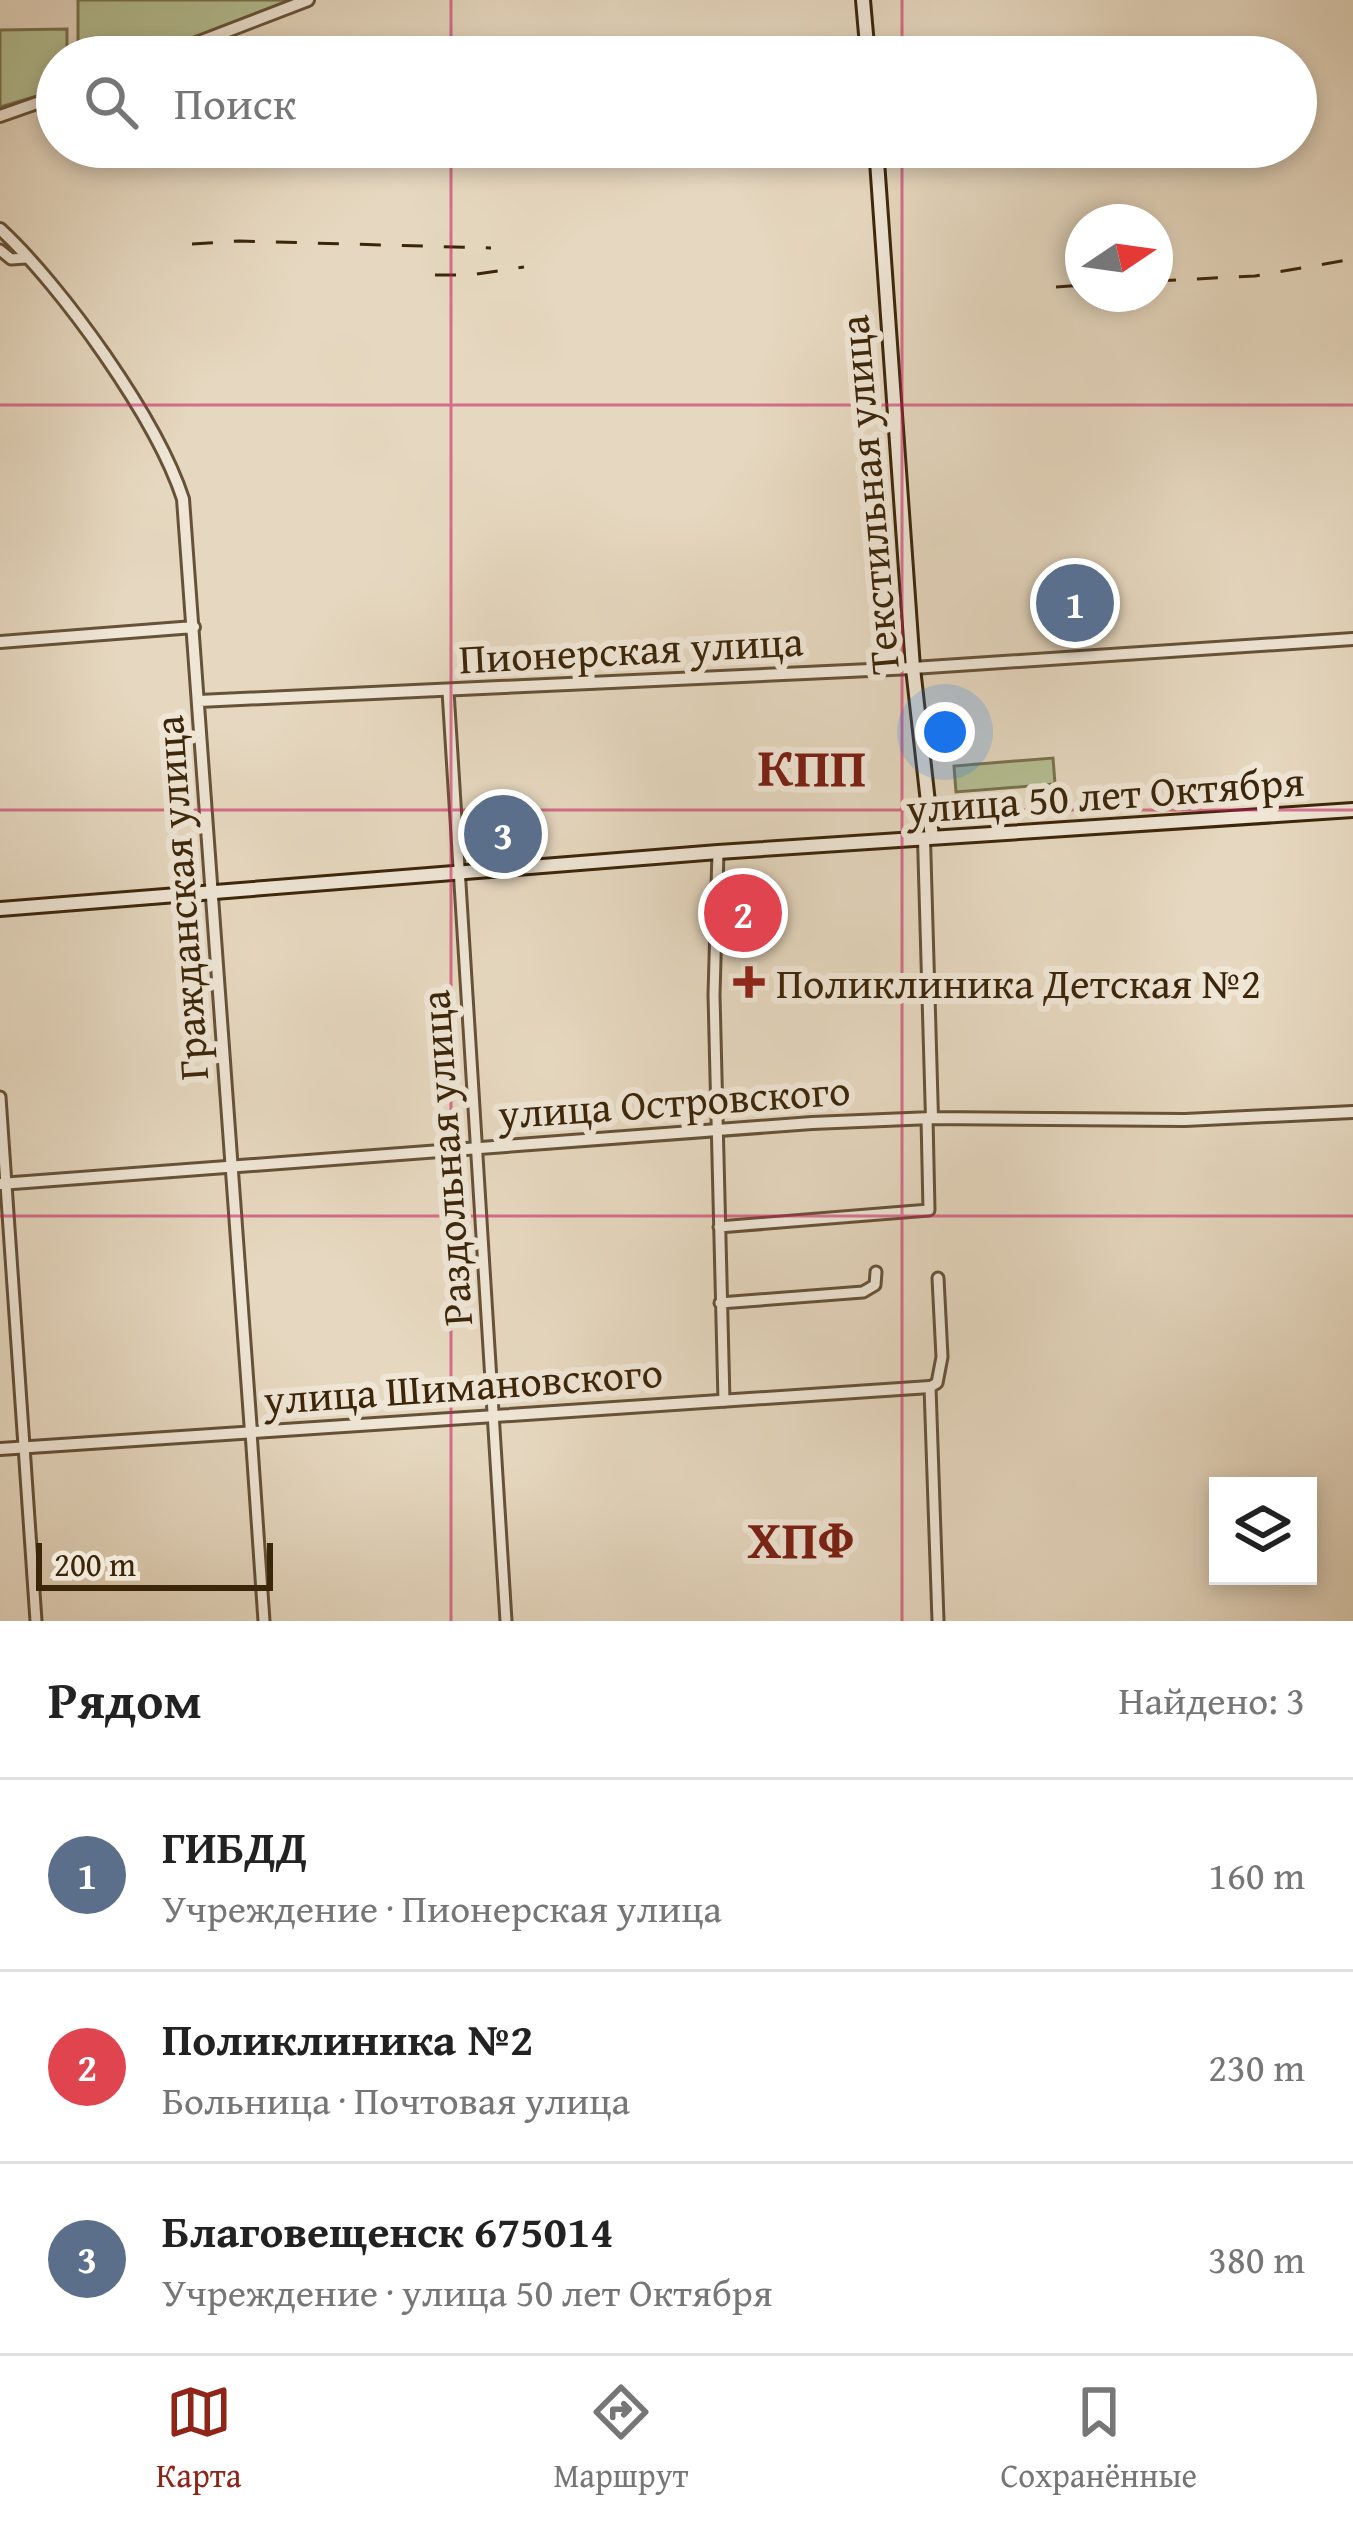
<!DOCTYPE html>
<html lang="ru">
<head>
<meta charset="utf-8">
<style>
  :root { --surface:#fff; --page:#f2f2f2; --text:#222; --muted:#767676; --line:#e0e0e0; --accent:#8f2418 }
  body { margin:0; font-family:"Gentium Book Plus",serif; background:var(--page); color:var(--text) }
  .controls { position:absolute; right:36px; bottom:36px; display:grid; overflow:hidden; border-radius:0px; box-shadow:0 6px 18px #0003 }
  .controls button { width:108px; height:108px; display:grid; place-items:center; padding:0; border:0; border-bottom:3px solid var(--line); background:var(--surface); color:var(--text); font:60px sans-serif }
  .compass { position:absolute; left:1065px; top:204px; width:108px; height:108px; border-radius:50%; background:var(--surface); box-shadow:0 6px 18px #0003; rotate:77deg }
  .scale { position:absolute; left:36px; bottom:30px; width:237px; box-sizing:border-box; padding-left:12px; border:6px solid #3c260a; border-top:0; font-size:33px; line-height:42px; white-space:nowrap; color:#3c260a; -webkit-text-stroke:9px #efe6d6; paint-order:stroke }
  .you { position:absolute; left:945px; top:732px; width:42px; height:42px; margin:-30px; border:9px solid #fff; border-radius:50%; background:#1a73e8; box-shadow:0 0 0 18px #1a73e833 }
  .badge { display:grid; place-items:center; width:78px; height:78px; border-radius:50%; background:var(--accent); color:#fff; font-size:39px; font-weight:700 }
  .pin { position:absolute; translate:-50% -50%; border:6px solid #fff; box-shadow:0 3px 12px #0006 }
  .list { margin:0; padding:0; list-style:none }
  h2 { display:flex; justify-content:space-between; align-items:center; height:156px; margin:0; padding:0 48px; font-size:51px }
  h2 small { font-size:39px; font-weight:400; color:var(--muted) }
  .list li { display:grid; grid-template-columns:78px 1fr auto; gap:36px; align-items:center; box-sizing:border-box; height:192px; padding:0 48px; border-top:3px solid var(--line) }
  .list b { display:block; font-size:45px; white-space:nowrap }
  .list p { margin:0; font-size:39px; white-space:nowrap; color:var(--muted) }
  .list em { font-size:39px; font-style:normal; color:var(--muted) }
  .icon { flex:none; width:66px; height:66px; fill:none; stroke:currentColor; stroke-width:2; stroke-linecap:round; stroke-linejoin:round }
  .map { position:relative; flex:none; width:1353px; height:1621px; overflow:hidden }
  .search { position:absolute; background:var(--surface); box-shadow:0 6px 18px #0003; left:36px; right:36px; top:36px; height:132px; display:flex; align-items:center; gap:30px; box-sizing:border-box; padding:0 42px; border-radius:66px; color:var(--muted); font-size:45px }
  .sheet { height:732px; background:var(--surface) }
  nav { display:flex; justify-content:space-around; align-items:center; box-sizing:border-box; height:168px; border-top:3px solid var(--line); background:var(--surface); font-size:33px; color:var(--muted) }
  nav a { display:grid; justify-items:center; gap:6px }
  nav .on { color:var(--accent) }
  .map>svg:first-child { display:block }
  .green { fill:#b4bf93; stroke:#78724e; stroke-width:3 }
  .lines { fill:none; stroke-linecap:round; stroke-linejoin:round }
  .minor-casing { stroke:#665238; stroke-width:15 }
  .tertiary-casing { stroke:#665238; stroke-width:16 }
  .secondary-casing { stroke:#3c260a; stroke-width:18 }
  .minor { stroke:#efe6d6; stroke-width:9 }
  .tertiary { stroke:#efe6d6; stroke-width:10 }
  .secondary { stroke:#efe6d6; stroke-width:12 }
  .rail { stroke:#3c260a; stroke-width:3; stroke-dasharray:21 21; stroke-linecap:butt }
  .grid { fill:none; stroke:#c2185b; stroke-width:3; stroke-opacity:0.55 }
  .poi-dot { fill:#8f2418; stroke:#efe6d6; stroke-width:4.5 }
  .labels { text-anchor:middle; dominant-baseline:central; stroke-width:12; stroke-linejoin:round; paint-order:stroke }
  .street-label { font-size:42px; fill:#3c260a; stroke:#efe6d6 }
  .poi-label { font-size:42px; fill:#3c260a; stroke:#efe6d6; text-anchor:start }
  .district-label { font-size:54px; font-weight:bold; fill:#7a1f14; stroke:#efe6d6 }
</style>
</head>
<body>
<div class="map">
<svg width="1353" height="1621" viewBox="0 0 1353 1621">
  <rect width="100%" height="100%" fill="#e6d8c0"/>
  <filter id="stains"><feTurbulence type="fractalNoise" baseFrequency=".00167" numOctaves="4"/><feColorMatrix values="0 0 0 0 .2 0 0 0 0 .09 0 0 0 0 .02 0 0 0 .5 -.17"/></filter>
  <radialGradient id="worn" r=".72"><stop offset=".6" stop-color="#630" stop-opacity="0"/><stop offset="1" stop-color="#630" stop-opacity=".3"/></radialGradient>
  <!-- green -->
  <path class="green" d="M78,0h213l-144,57h-69z
    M67,29v28h-10v33l-57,17v-77z
    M1053,758l2,26 -99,8 -2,-26z"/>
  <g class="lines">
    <defs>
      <path id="minor" d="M0,250l11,9 15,-1
        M448,691l58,930
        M718,852l-4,143 10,406
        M0,1097l36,524
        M719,1227l210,-17 -2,-92
        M938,1278l4,79 -5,26 -7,4 8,234
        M720,1303l143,-11 12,-7 1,-13
        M251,1432l13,189"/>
      <path id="tertiary" d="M160,57l148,-57
        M0,116l57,-20
        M0,229c62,57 157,190 183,270l68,933
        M0,642l194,-15
        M199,701l714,-33 440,-29
        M924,839l8,279
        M0,1184l812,-61 120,-5 253,2 168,-8
        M0,1449l930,-62"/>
      <path id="secondary" d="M863,0l5,57
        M876,147l37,521 19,170
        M0,909l718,-57 635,-42"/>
    </defs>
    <!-- minor casing -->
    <use href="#minor" class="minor-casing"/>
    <!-- tertiary casing -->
    <use href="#tertiary" class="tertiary-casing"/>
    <!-- secondary casing -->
    <use href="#secondary" class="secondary-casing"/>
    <!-- minor -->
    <use href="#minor" class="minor"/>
    <!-- tertiary -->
    <use href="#tertiary" class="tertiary"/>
    <!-- secondary -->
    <use href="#secondary" class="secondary"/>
    <!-- rail -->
    <path class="rail" d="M192,244l47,-3 252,7
      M435,275h35l54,-8
      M1155,281l100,-5 98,-17
      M1056,287l27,-2"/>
  </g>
  <!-- grid -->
  <path class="grid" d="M451,0v57M902,0v57M451,147v1474M902,147v1474M0,405h1353M0,810h1353M0,1216h1353"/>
  <!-- markers -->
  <path class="poi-dot" d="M743 964h12v12h12v12h-12v12h-12v-12h-12v-12h12z"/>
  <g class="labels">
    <!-- street labels -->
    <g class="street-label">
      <text transform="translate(868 495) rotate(-95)">Текстильная улица</text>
      <text transform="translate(631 649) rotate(-3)">Пионерская улица</text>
      <text transform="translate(1105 794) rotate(-4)">улица 50 лет Октября</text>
      <text transform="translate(180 898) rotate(-94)">Гражданская улица</text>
      <text transform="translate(674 1101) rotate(-4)">улица Островского</text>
      <text transform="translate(445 1158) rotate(-94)">Раздольная улица</text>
      <text transform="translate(463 1385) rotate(-4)">улица Шимановского</text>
    </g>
    <!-- poi labels -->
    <g class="poi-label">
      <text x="776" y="982">Поликлиника Детская №2</text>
    </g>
    <!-- district labels -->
    <g class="district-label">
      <text x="812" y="766">КПП</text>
      <text x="801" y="1538">ХПФ</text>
    </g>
  </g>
  <rect width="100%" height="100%" filter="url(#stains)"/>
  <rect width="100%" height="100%" fill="url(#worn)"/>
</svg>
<div class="controls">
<button><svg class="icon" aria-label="layers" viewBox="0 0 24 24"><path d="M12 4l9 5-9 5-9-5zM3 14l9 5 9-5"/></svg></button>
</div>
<svg class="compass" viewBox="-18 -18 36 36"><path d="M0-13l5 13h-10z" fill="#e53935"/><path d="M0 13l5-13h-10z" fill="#767676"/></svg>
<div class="scale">200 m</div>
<div class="you"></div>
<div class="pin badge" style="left:1075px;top:603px;background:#5c6f8a">1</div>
<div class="pin badge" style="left:743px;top:913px;background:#e0444e">2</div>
<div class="pin badge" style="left:503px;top:834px;background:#5c6f8a">3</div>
<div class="search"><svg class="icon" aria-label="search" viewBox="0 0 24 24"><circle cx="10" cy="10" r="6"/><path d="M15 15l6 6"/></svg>Поиск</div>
</div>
<section class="sheet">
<h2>Рядом<small>Найдено: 3</small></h2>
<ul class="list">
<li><span class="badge" style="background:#5c6f8a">1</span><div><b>ГИБДД</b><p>Учреждение · Пионерская улица</p></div><em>160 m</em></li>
<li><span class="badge" style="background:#e0444e">2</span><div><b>Поликлиника №2</b><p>Больница · Почтовая улица</p></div><em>230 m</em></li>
<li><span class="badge" style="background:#5c6f8a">3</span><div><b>Благовещенск 675014</b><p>Учреждение · улица 50 лет Октября</p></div><em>380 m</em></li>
</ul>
</section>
<nav>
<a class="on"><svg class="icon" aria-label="map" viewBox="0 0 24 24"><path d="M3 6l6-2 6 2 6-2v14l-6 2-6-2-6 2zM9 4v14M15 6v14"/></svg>Карта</a>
<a><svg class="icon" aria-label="directions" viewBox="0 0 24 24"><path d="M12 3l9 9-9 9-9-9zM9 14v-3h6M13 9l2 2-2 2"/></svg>Маршрут</a>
<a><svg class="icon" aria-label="saved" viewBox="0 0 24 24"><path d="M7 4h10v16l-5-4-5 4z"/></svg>Сохранённые</a>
</nav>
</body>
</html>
